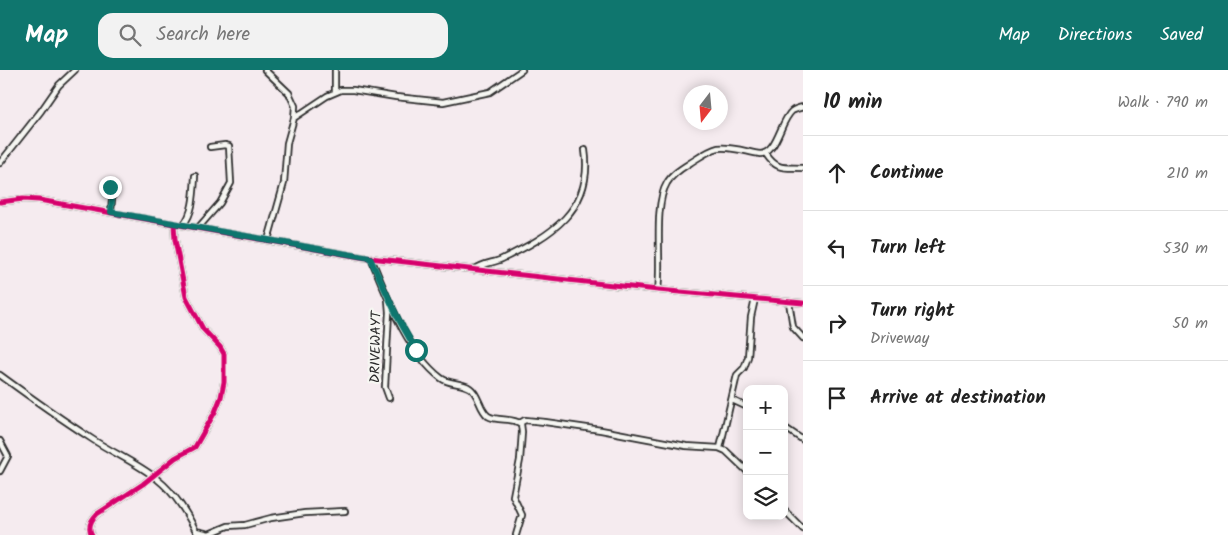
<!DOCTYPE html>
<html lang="en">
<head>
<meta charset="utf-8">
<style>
  :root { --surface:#fff; --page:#f2f2f2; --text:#222; --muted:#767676; --line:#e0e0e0; --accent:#0f766e }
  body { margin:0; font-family:Kalam,sans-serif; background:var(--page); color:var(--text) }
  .controls { position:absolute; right:15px; bottom:15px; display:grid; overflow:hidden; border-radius:10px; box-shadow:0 2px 12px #0003 }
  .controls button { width:45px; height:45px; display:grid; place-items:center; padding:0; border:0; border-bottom:1px solid var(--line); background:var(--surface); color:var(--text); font:25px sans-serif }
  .compass { position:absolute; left:683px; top:15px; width:45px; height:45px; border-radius:50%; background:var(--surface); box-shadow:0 2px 12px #0003; rotate:196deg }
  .stop { position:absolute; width:15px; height:15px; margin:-11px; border:4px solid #0f766e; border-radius:50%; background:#fff }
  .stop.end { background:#0f766e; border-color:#fff; box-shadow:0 1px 5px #0008 }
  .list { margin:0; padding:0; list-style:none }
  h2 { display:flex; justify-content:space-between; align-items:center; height:65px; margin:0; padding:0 20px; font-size:21px }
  h2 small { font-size:16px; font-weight:400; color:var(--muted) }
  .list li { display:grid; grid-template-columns:32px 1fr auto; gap:15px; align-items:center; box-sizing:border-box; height:75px; padding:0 20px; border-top:1px solid var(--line) }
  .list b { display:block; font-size:19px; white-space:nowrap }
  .list p { margin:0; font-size:16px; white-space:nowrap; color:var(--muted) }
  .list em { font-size:16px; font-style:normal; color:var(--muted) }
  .icon { flex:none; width:28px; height:28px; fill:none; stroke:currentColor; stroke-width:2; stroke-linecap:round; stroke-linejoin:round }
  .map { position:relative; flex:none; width:803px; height:465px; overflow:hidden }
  header { display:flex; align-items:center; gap:30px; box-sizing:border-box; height:70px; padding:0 25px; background:var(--accent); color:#fff }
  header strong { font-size:24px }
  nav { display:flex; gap:28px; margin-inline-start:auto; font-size:18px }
  .search { width:350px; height:45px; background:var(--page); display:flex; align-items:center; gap:12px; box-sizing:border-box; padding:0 18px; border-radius:15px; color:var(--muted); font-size:19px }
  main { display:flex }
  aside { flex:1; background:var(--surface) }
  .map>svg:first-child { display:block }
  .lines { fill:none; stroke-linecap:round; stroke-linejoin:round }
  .minor-casing { stroke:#2b2b2b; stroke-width:8 }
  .minor { stroke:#f6f6f2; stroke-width:4.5 }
  .cycleway-casing { stroke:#f6f6f2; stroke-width:8 }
  .cycleway { stroke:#d6006c; stroke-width:5 }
  .route { stroke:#0f766e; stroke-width:6 }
  .labels { text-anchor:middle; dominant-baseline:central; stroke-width:4.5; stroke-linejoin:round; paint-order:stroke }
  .street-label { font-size:14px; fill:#2b2b2b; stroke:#f6f6f2 }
</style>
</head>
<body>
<header>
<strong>Map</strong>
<div class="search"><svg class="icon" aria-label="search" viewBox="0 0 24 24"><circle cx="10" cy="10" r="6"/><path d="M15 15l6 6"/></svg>Search here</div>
<nav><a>Map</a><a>Directions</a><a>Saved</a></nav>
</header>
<main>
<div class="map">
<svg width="803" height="465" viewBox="0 0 803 465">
  <rect width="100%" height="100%" fill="#f5ebef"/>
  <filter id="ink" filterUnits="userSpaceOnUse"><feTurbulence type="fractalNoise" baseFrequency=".02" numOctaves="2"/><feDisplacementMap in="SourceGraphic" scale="10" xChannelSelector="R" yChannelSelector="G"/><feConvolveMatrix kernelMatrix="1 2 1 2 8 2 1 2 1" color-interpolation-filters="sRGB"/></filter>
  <g filter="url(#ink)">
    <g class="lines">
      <defs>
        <path id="minor" d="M265,0l24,23 6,13 -1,12 -7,25 -3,40 -16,57
          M335,0v22
          M294,48l33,-22 14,-6h12l43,7 47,5 47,-10 32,-22
          M766,84c11,17 19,13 37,14
          M0,93l41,-52 18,-26 16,-15
          M110,117l2,12 -1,13
          M0,132l23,-3 16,1 322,57 297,33 145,13
          M183,155c11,-12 11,-34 12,-49
          M198,158l22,-25 11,-20 -2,-37 -4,-1 -15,2
          M371,188c16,39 36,94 70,120 9,7 20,4 29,10 9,6 9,21 18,28 10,6 24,1 33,8l1,8 -2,28 -7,36 9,19 -6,20
          M474,200c8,-7 20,-7 28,-11 48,-23 92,-49 83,-109
          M658,220c4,-29 -5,-84 9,-107 5,-9 15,-15 23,-20 8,-5 19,-13 28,-15 13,-2 29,4 42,6 17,0 20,-33 32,-43 3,-2 7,-3 11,-4
          M388,230l1,12 -4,75 4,11
          M789,232l4,25 10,11
          M0,305c30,22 61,44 92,64 21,14 45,24 65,40 19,15 31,36 41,56
          M732,330l15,7
          M520,353l5,-3 20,2 56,8 85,16 33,2 7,3 21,20
          M784,357l19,13
          M0,371l8,15 -8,15
          M720,378l17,-73 7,-7 4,-11 3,-40 4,-18
          M784,440l19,19
          M196,461l13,3 19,-8 17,-1 26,-7 34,-5 40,-2
          M92,465c-5,-8 -1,-15 5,-21l46,-30 32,-26 20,-11 20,-35 6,-15 3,-15v-28l-4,-7 -17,-18 -17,-32 -11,-57 -1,-16"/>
      </defs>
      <!-- minor casing -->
      <use href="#minor" class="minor-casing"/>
      <!-- minor -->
      <use href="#minor" class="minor"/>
      <defs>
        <path id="cycleway" d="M0,132l23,-3 16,1 322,57 297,33 145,13
          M92,465c-5,-8 -1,-15 5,-21l46,-30 32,-26 20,-11 20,-35 6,-15 3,-15v-28l-4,-7 -17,-18 -17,-32 -11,-57 -1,-16"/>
      </defs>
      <!-- cycleway casing -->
      <use href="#cycleway" class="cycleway-casing"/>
      <!-- cycleway -->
      <use href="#cycleway" class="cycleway"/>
    </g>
  </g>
  <g class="lines" filter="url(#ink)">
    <!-- route -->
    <path class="route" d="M110,117l2,12 -1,13 259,46 29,62 17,30"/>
  </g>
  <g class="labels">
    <!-- street labels -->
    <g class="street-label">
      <text transform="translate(376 277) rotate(-89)">DRIVEWAYT</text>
    </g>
  </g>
</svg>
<div class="controls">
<button>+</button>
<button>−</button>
<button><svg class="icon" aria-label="layers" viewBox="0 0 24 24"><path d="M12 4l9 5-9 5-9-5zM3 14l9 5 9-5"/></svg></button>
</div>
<svg class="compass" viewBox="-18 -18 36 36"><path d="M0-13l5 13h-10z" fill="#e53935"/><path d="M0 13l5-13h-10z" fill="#767676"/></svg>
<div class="stop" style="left:416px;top:280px"></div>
<div class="stop end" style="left:110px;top:117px"></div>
</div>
<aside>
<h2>10 min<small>Walk · 790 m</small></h2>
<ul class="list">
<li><svg class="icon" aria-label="ahead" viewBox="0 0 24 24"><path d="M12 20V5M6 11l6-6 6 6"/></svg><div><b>Continue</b></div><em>210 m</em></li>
<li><svg class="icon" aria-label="left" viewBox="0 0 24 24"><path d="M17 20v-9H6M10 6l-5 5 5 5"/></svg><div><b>Turn left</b></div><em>530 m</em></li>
<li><svg class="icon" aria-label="right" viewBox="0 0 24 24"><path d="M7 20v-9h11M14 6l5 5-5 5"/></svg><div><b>Turn right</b><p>Driveway</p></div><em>50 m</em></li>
<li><svg class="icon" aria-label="arrive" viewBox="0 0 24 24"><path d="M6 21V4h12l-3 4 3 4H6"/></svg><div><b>Arrive at destination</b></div></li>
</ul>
</aside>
</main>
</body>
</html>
